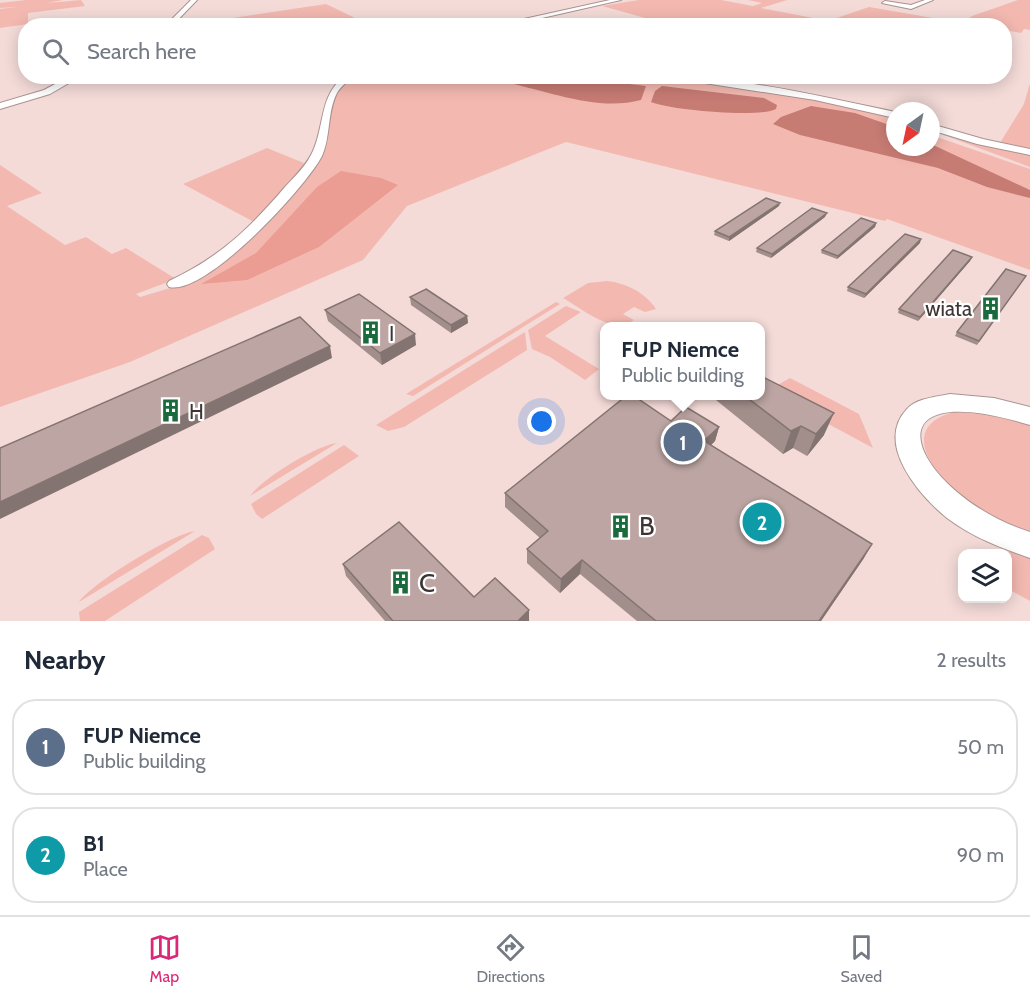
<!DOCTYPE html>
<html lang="en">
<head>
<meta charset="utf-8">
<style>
  :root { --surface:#fff; --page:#f6f6f7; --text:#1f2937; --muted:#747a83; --line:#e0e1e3; --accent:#db2777 }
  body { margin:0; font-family:Cabin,sans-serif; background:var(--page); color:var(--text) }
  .controls { position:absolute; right:18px; bottom:18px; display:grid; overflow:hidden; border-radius:12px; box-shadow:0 3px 15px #0003 }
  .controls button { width:54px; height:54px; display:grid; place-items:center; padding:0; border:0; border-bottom:2px solid var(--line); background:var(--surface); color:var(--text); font:30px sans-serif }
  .compass { position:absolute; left:886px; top:102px; width:54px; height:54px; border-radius:50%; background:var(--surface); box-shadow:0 3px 15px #0003; rotate:213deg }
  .you { position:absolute; left:542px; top:422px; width:21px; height:21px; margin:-15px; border:4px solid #fff; border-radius:50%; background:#1a73e8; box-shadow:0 0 0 9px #1a73e833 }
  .badge { display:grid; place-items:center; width:39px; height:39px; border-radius:50%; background:var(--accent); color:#fff; font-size:20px; font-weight:700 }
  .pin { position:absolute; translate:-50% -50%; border:3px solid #fff; box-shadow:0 2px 6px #0006 }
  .popup { position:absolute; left:600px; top:322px; width:165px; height:78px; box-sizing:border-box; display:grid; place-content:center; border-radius:12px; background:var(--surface); filter:drop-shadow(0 2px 4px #0005); font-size:20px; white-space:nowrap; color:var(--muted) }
  .popup b { font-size:22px; color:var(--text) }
  .popup::after { content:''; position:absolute; left:50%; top:100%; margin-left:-12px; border:12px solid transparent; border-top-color:var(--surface) }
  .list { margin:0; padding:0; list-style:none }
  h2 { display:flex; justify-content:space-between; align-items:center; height:78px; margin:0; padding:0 24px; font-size:26px }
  h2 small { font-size:20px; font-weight:400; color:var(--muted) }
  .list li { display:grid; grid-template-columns:39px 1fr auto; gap:18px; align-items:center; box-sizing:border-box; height:96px; margin:0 12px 12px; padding:0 12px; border:2px solid var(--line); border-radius:24px }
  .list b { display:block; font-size:22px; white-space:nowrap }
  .list p { margin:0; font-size:20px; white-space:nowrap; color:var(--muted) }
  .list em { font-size:20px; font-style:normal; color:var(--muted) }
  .icon { flex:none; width:33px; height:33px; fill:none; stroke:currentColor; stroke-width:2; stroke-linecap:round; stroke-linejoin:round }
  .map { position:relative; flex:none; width:1030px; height:621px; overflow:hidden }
  .search { position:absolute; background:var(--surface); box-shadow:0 3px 15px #0003; left:18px; right:18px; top:18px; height:66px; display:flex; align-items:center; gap:15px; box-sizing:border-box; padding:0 21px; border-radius:24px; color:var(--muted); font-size:22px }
  .sheet { height:294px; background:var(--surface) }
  nav { display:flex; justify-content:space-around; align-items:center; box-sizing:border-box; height:84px; border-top:2px solid var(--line); background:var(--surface); font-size:16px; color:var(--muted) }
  nav a { display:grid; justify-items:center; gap:3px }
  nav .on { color:var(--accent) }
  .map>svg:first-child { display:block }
  .green { fill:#f3b9b1 }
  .forest { fill:#eb9c93 }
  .water { fill:#c67b73 }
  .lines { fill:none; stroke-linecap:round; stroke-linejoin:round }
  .minor-casing { stroke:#a99390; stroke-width:2 }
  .tertiary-casing { stroke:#a99390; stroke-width:2 }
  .minor { fill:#fff; fill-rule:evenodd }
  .tertiary { fill:#fff; fill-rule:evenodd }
  .wall { fill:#a28e8b }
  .shaded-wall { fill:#847471 }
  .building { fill:#bca5a2; stroke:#847471; stroke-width:1.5 }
  .labels { text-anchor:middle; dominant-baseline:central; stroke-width:4.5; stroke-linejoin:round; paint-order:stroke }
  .poi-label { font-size:21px; fill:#3d3433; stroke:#fff; text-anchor:start }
  .near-poi-label { font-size:26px; fill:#3d3433; stroke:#fff; text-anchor:start }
</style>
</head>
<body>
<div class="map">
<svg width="1030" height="621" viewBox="0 0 1030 621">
  <rect width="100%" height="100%" fill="#f4dbd8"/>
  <!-- green -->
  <path class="green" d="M26,0h37l-16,3 34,-3 4,6 -57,7v11l-28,4v-19l16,-2 -16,1v-5z
    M639,0h82l32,6 9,-3 -14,-3h39l-26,8 89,17h-218l17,-6 -47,-13z
    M1018,0h12v30l-6,-1 -3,4 -16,-3 -1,-4 -42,-3 -3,3h-100l-28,-6 38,-13 93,16 10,-7z
    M326,4l29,14c-56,10 -112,8 -169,7z
    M657,76l78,8 75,11 85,22v30h36v-12l99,34v101l-143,-51 -2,2 -319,-79 -159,64 -44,54 -233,102 -130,45v-242l42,28 -35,13 58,39 21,-8 26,17 14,-6 50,31 -40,15 4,3c23,-7 80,-21 89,-44l83,-89 21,-68 16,-19z
    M1030,83v84l-89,-33 59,9 24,-39z
    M267,148l37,15 -9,15 -39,45 -73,-39z
    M607,281c19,2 39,12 49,28l-11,3 -11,-5 -11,7 11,6c-22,15 -50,-10 -71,-22l25,-15z
    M556,302l4,2 -147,92 -7,-2z
    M566,306l15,6 -36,24 54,33 -14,11 -35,-23 -18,-8 -4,-19z
    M525,332l2,18 -123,77 -16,4 -12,-6z
    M790,378l69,36 14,34 -106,-57z
    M964,410l66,14v109c-22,-7 -48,-17 -66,-33 -35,-29 -69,-79 0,-90z
    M337,443l-87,53c13,-18 65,-50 87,-53z
    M344,445l15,11 -97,63 -6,-5 -5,-10z
    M195,531l-116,71c13,-19 93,-68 116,-71z
    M202,535l7,3 6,11 -110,72h-25l-1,-9z
    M996,552h19l15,5v44l-22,-12v-35h-19z"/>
  <!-- forest -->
  <path class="forest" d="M341,171l40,7 17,7 -79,62 -72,33 -46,4 55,-31 61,-66z"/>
  <!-- water -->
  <path class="water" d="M432,77l133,-1 81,10 -5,14c-45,12 -94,-10 -138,-18 -23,-3 -47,-3 -71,-5z
    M662,86l102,12 13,7 -1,4c-17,9 -106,1 -125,-7l4,-11z
    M811,106l44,7 40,14v20h36v-3l99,46v8l-43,-11 -49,-19 -138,-33 -27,-11 8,-7z"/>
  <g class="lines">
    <defs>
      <path id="minor" d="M191,0h6l-25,26h-7z
        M610,0h11l-114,26h-15z
        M925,0h8l-22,9 -29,-6 3,-2 26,4z
        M70,76h11l-31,18 -50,15v-6l44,-13z
        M344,76h9c-6,6 -12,10 -16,17 -10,19 -6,43 -15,63 -16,31 -116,140 -153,131l-2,-3 2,-3c51,-24 80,-52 116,-94 10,-11 22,-22 28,-36 12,-27 6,-54 31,-75z
        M659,76c77,0 161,20 236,36v6l-80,-18z
        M931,124l52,15 47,10v6l-53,-11 -46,-14z"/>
      <path id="tertiary" d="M950,394l44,4 36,9v18c-176,-54 -113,71 0,107v26c-29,-10 -58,-21 -83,-40 -27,-22 -73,-74 -40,-109 10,-11 29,-12 43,-15z"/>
    </defs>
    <!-- minor casing -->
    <use href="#minor" class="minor-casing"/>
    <!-- tertiary casing -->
    <use href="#tertiary" class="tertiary-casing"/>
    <!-- minor -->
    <use href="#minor" class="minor"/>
    <!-- tertiary -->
    <use href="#tertiary" class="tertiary"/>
  </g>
  <!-- wall -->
  <path class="wall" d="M779,206l-50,35 -15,-6 1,-4z
    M825,217l-54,41 -15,-6 1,-4z
    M876,223l-1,4 -38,32 -16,-6 1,-3z
    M920,243l-56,55 -17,-7 1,-4z
    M972,257l-2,4 -52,60 -20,-8 1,-4z
    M1026,276l-49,69 -22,-9 2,-4z
    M410,297l57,19 1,7 -17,10 -40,-28z
    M325,310l91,35 -34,20 -54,-44z
    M711,396h50l63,39 -17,21 -14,-8 -10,6z
    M671,421l48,6 -4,14 -4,4 153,113 -43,63h-184l-57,-47 -20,19 -33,-30v-14l13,-11 -35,-31v-14z
    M343,564l131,33 55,24h-144l-39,-45z"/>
  <!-- shaded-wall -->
  <path class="shaded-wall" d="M780,203l-1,3 -50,35v-4z
    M827,213l-2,4 -54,41 1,-4z
    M876,223l-1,4 -38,32 1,-3z
    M921,239l-1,4 -56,55 2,-4z
    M972,257l-2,4 -52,60 2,-4z
    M467,316l1,7 -17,10v-8z
    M415,334l1,11 -34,20 -2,-12z
    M330,346l2,12 -332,161v-17z
    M834,413l-10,22 -17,21 9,-22z
    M801,426l-8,22 -10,6 8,-23z
    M719,427l-4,14 -14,14 3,-14z
    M872,544l-8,14 -43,63h-2z
    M582,560l-2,14 -20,19 1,-14z
    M529,610v11h-11z"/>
  <!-- building -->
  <path class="building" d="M766,198l14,5 -51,34 -14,-6z
    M812,208l15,5 -55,41 -15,-6z
    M861,218l15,5 -38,33 -16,-6z
    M905,234l16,5 -55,55 -18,-7z
    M953,250l19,7 -52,60 -21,-8z
    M1006,269l20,7 -47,65 -22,-9z
    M426,289l41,27 -16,9 -41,-28z
    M359,294l56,40 -35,19 -55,-43z
    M300,317l30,29 -330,156v-54z
    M761,376l73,37 -18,21 -15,-8 -10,5 -46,-35h16z
    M626,396h8l37,25 15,-14 33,20 -15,14 168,103 -53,77h-163l-74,-61 -21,19 -34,-30 21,-18 -43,-38z
    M399,522l75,75 21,-19 34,32 -11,11h-125l-50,-57z"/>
  <!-- icons -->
  <defs>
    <symbol id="building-bare" viewBox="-9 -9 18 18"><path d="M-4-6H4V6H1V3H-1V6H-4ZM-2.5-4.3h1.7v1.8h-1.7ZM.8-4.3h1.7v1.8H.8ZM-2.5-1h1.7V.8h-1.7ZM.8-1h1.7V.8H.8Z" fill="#1a6b3c" stroke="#fff" stroke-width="2.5" paint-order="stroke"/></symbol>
  </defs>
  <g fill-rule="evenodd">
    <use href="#building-bare" x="974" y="292" width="33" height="33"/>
    <use href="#building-bare" x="354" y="316" width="33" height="33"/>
    <use href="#building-bare" x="154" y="394" width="33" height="33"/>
    <use href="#building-bare" x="604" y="510" width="33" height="33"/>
    <use href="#building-bare" x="384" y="566" width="33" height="33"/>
  </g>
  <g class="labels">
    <!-- poi labels -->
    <g class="poi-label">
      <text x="972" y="308" text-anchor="end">wiata</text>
      <text x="389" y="333">I</text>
      <text x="189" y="411">H</text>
    </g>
    <!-- near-poi labels -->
    <g class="near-poi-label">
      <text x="639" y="526">B</text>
      <text x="419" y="583">C</text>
    </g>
  </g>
</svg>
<div class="controls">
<button><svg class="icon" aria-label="layers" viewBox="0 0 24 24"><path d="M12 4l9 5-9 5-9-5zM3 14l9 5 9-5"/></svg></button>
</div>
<svg class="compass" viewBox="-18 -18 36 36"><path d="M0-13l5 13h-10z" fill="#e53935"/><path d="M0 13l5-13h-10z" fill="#747a83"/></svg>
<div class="you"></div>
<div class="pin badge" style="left:683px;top:442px;background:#5c6f8a">1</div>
<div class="popup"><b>FUP Niemce</b>Public building</div>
<div class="pin badge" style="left:762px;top:522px;background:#0f9aa8">2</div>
<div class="search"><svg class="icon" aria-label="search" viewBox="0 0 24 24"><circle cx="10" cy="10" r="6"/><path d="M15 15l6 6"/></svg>Search here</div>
</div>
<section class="sheet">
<h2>Nearby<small>2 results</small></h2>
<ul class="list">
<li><span class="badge" style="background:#5c6f8a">1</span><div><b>FUP Niemce</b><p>Public building</p></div><em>50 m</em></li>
<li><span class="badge" style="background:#0f9aa8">2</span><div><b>B1</b><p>Place</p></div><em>90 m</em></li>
</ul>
</section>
<nav>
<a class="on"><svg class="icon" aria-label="map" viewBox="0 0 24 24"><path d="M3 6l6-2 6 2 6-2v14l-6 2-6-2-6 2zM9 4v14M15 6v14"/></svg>Map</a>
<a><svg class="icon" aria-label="directions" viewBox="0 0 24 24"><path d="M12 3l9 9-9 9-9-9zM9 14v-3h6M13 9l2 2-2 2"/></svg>Directions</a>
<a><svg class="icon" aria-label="saved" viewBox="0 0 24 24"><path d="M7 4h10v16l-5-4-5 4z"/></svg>Saved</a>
</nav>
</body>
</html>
